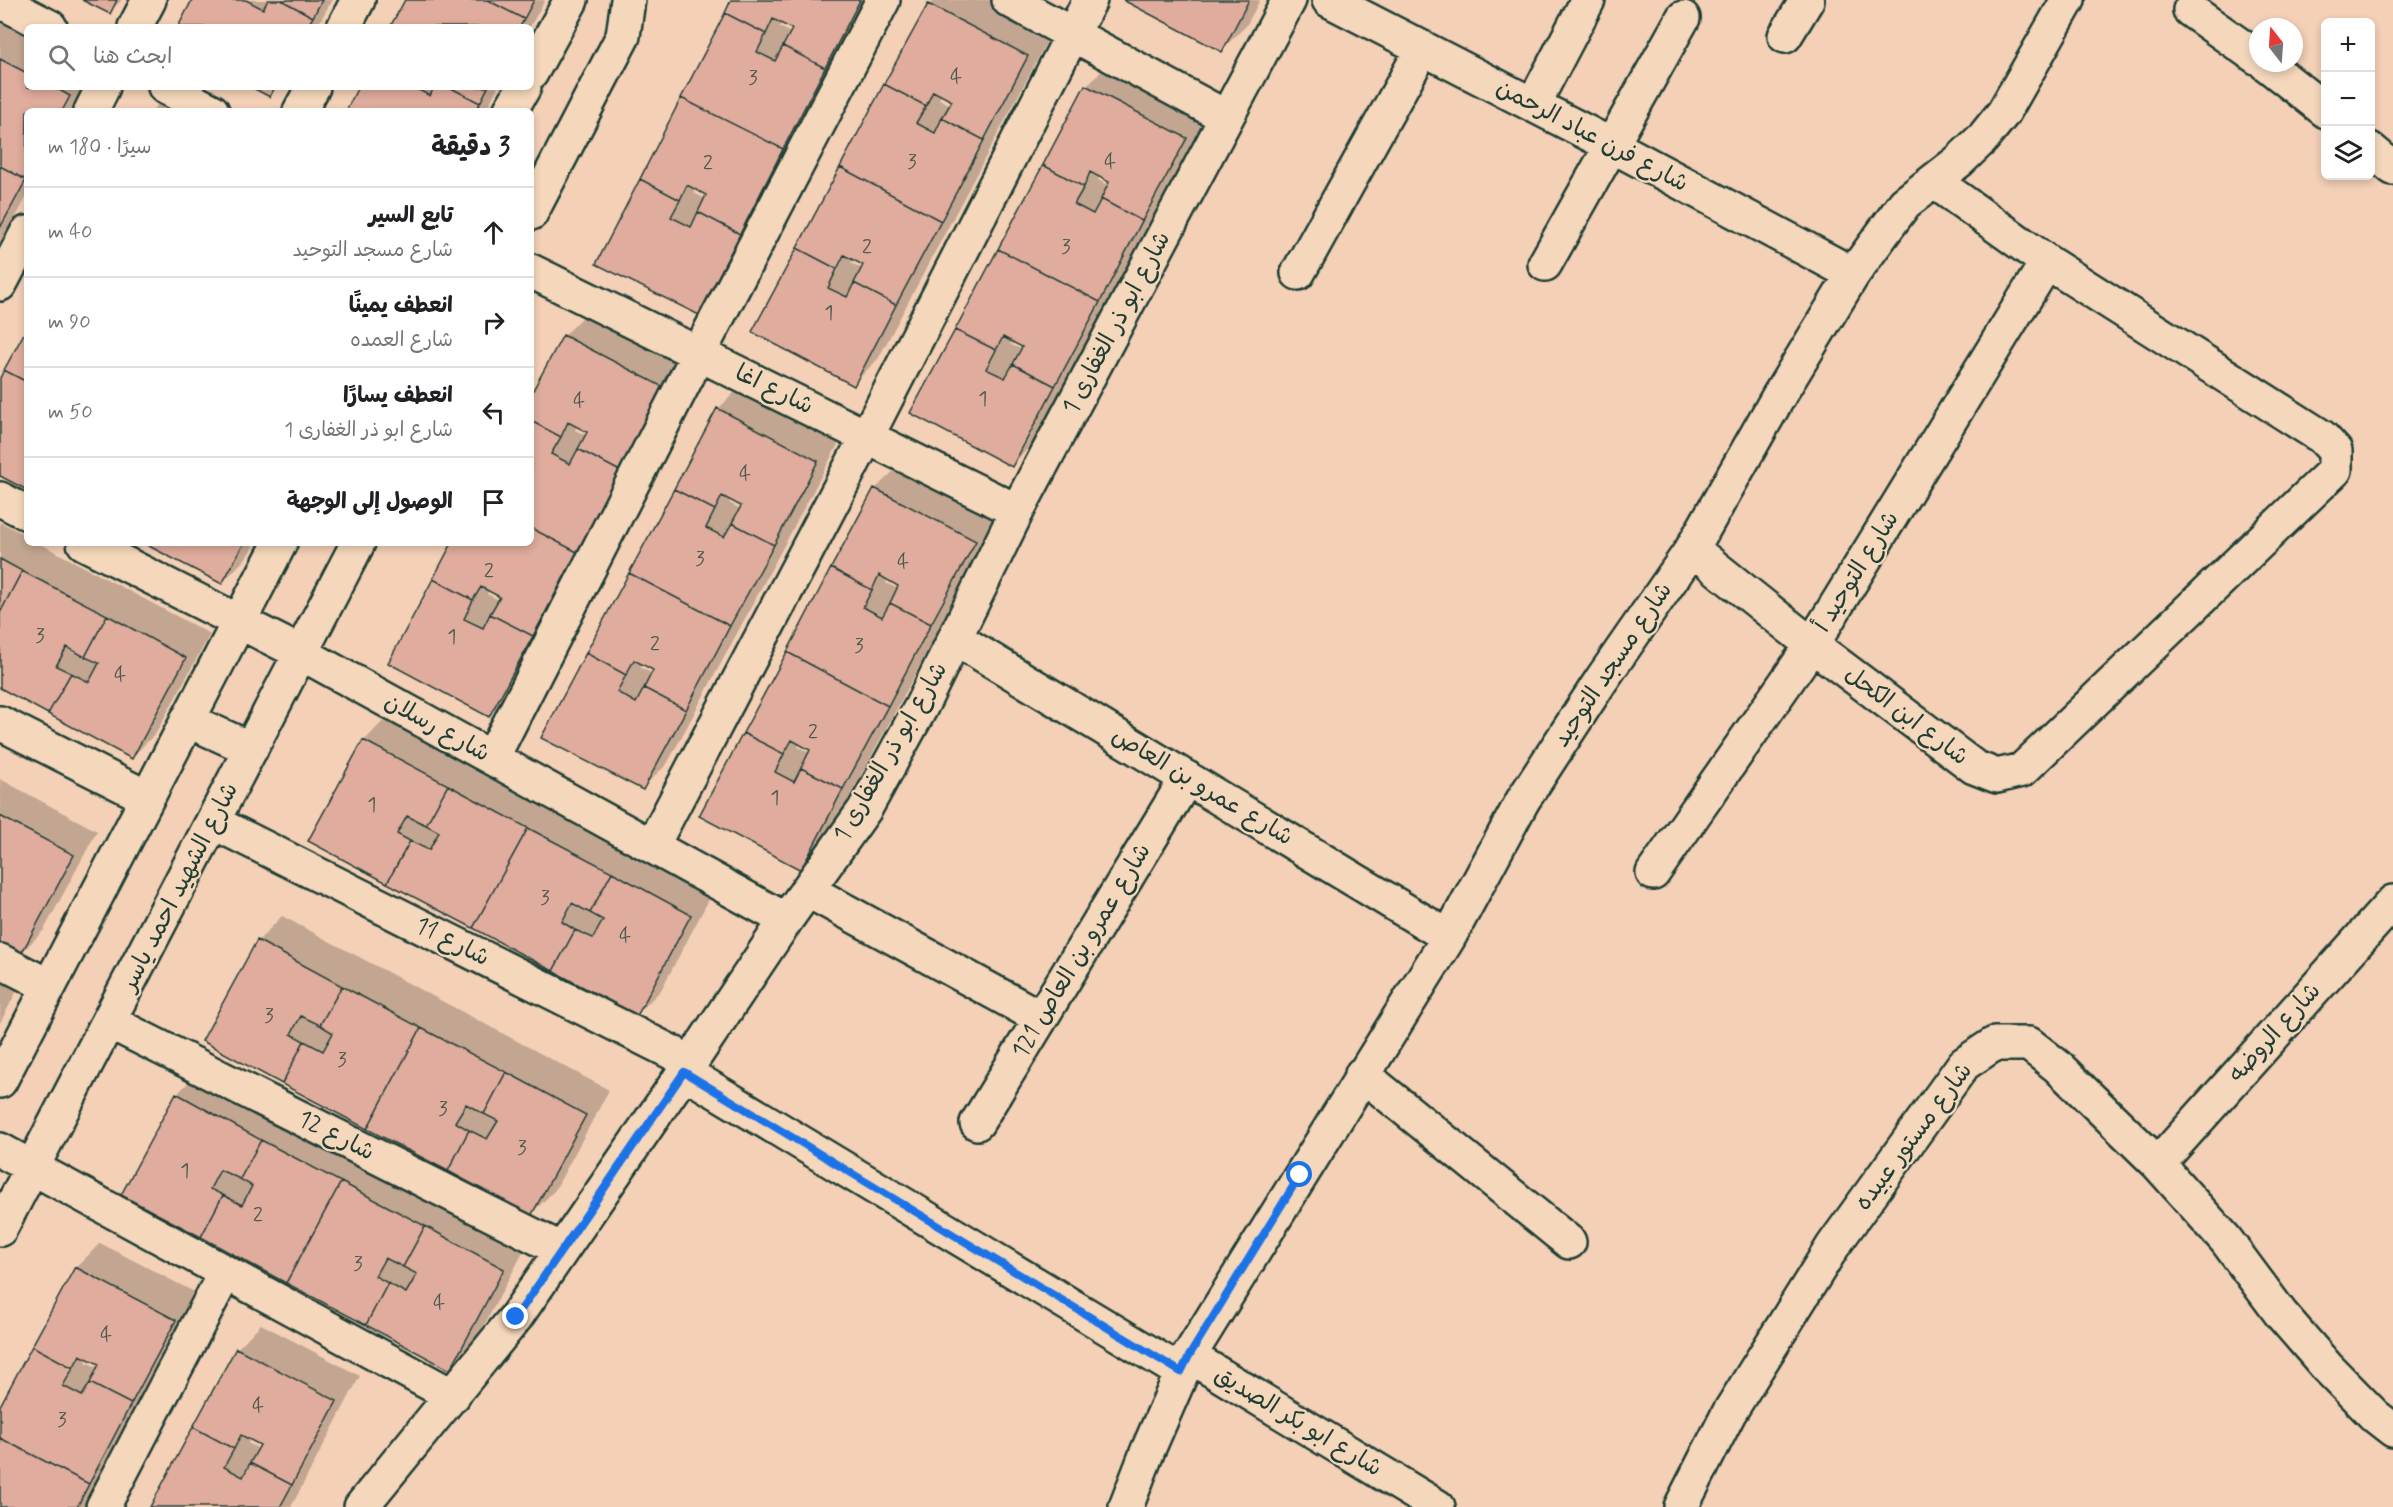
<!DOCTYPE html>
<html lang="ar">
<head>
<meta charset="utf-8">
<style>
  :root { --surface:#fff; --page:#f2f2f2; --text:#202124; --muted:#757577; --line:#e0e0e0 }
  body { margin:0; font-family:Mynerve,"Playpen Sans Arabic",sans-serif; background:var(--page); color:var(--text); direction:rtl }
  .controls { position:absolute; right:18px; top:18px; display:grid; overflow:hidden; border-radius:9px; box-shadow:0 3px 9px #0003 }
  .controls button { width:54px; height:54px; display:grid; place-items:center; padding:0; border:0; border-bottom:2px solid var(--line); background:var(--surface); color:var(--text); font:30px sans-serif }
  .compass { position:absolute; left:2249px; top:18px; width:54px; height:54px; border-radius:50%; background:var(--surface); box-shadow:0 3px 9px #0003; rotate:343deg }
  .stop { position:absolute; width:18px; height:18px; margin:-14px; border:4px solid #1a73e8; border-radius:50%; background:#fff }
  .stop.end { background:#1a73e8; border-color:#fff; box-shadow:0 2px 6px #0008 }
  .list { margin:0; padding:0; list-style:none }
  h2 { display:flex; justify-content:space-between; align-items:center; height:78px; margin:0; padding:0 24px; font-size:26px }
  h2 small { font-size:20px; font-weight:400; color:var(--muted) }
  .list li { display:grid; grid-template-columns:39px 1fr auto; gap:18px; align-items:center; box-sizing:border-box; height:90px; padding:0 24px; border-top:2px solid var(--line) }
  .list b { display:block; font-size:22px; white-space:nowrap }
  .list p { margin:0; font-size:20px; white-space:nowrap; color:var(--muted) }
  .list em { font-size:20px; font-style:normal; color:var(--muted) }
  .icon { flex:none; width:33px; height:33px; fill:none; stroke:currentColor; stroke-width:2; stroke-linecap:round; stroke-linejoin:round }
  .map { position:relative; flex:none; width:2393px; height:1507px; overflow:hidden; direction:ltr }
  .search { position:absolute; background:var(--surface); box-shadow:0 3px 9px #0003; left:24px; top:24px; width:510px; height:66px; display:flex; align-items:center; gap:15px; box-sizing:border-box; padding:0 21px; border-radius:9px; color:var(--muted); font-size:22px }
  .panel { position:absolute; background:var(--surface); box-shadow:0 3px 9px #0003; left:24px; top:108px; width:510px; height:438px; border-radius:9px; direction:rtl }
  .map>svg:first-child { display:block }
  .shadow { fill:#0003; fill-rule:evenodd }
  .building { fill:#dfac9d; stroke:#1f3d34; stroke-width:1.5 }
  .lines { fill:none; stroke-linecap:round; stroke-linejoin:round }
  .minor-casing { stroke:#1f3d34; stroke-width:38 }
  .minor { stroke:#f5d7bb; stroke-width:33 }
  .route { stroke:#1a73e8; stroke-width:8 }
  .labels { text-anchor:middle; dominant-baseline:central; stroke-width:4.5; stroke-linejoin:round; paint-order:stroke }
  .number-label { font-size:21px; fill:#4f594e }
  .street-label { font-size:24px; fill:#1f3d34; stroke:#f5d7bb }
</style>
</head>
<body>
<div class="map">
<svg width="2393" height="1507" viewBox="0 0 2393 1507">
  <rect width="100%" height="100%" fill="#f3d0b6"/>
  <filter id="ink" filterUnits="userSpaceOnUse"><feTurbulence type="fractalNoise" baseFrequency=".0167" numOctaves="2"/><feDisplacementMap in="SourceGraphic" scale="12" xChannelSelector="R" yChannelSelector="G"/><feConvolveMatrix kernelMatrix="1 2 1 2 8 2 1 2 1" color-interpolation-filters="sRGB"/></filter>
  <g filter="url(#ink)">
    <!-- shadow -->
    <path class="shadow" d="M86,0h36l-13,12z
      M194,0h138l-15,27h-138z
      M406,0h139l-15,27h-138z
      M733,0h137l-147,289 -25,25 -100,-51zM782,22l12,6 -3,5 -11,-6zM697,188l11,6 -2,5 -12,-6z
      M934,0h57l61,32 -174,327 -25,25 -99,-52 175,-327zM942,94l12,6 -3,5 -12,-6zM854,259l11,5 -2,5 -12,-6z
      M1126,0h134l-14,26 -25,24z
      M0,22l27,14v51h58l-13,24h-45v85l-27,51z
      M1111,61l99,52 -174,327 -24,25 -100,-52 175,-327zM1100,175l11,6 -2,5 -11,-6zM1012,340l12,6 -2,4 -12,-6z
      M360,87h138l-12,24h-139z
      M160,102l17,9h-25z
      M589,311l99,52 -175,327 -24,25 -99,-52 64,-120h77v-145l33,-62zM577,425l12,7 -2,4 -12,-6zM489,590l13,6 -3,4 -12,-6z
      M742,385l100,52 -175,327 -25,24 -99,-51 175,-328zM731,499l12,6 -2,4 -12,-6zM643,663l12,6 -2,5 -13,-7z
      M900,465l99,52 -174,326 -25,25 -99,-52 174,-327zM888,578l12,7 -2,4 -12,-6zM801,743l11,6 -2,4 -12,-6z
      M0,522l27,14v7h12l171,91 -54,99 -24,24 -132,-70z
      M146,543h109l-9,15 -24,25z
      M388,716l326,174 -53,100 -24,24 -327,-174 54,-99z
      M0,779l97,52 -53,99 -24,24 -20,-10z
      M282,916l327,174 -54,100 -24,24 -327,-174 54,-99z
      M0,972l21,11 -21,40z
      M201,1070l326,175 -53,99 -24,24 -327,-174 54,-100z
      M100,1243l100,52 -113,212h-87v-97l76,-142zM89,1357l12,7 -2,4 -13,-6z
      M261,1324l99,52 -69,131h-139l85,-158zM250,1438l12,6 -3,5 -11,-6z"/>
    <!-- building -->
    <path class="building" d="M82,0h35l-7,14z
      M192,0h54l17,9 5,-9h13l32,17 -6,10h-129z
      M281,0h41l-9,17z
      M405,0h82l37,19 -4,8h-130z
      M487,0h47l-10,19z
      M731,0h129l-35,68 -42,-22 9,-17 -19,-10 -7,15 -41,-21z
      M1123,0h126l-27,52z
      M928,4l100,52 -44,84 -42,-22 10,-17 -19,-10 -7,15 -42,-22z
      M725,13l41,21 -9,18 18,9 8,-15 42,22 -42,81 -102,-51z
      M0,59l27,14v14h27l16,9 -8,15h-35l-1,69 -26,-14z
      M884,84l42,22 -10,17 19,10 7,-15 42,22 -43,81 -101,-54z
      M1085,85l102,53 -45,83 -41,-22 8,-17 -19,-10 -6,15 -41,-22z
      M251,87h24l-5,10z
      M358,87h55l17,9 4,-9h15l31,16 -5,8h-129z
      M449,87h39l-8,16z
      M681,98l102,51 -43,85 -42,-22 8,-17 -19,-10 -7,15 -40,-21z
      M1043,165l41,22 -10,17 19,10 8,-15 41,22 -42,81 -102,-53z
      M0,166l26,14 -26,48z
      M840,167l101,54 -45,84 -42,-22 9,-18 -19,-10 -7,14 -40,-21z
      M640,179l40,21 -9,17 20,10 7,-15 42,22 -41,81 -103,-51z
      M797,248l40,21 -9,19 19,9 7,-14 42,22 -42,81 -102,-54z
      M998,249l102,53 -45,84 -42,-22 9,-17 -19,-10 -7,13 -41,-20z
      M27,328v54l-23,-12z
      M955,330l41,20 -10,19 19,9 8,-14 42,22 -43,81 -102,-54z
      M563,335l102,53 -45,83 -42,-22 9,-17 -19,-10 -7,15 -30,-16v-27z
      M4,370l23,12v108l-27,-14v-98z
      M717,408l101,53 -44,84 -42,-22 9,-17 -19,-10 -7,14 -41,-21z
      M531,421l30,16 -10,17 19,10 8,-15 42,22 -43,81 -46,-24z
      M874,488l102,53 -45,83 -41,-21 8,-17 -19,-11 -7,15 -41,-22z
      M674,489l41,21 -9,18 18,9 8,-14 42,22 -44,81 -101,-53z
      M531,528l46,24 -44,84 -43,-22 10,-17 -19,-10 -8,13 -40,-21 19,-36h79z
      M143,543h101l-22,41z
      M0,559l22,12 -22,42z
      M831,568l41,22 -9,17 19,10 8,-14 41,21 -43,82 -101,-54z
      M22,571l85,44 -22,42 -18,-10 -11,19 15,7 -23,41 -48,-26v-75z
      M629,573l101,53 -44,84 -42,-22 9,-18 -19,-10 -8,15 -40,-22z
      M433,579l40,21 -9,19 19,9 7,-14 43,22 -44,81 -101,-54z
      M107,615l79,43 -54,101 -84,-45 23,-41 18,9 10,-19 -14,-6z
      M787,652l101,54 -45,83 -42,-21 9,-18 -18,-10 -8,14 -41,-21z
      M586,653l40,22 -9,17 19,11 8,-15 42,22 -43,80 -102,-52z
      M743,733l41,21 -9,18 19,10 7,-14 42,21 -42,81 -102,-54z
      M363,740l85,45 -22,40 -19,-9 -10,18 13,7 -23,42 -79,-42z
      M448,785l80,43 -55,100 -86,-45 23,-42 19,9 10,-18 -13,-7z
      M0,816l74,39 -54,101 -20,-10z
      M528,828l84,44 -22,41 -18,-10 -10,19 13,8 -22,41 -80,-43z
      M612,872l79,43 -54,101 -84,-45 22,-41 18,8 10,-18 -13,-7z
      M257,940l85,46 -22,39 -19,-9 -10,18 13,7 -22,43 -80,-43z
      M342,986l79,42 -54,101 -85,-45 22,-43 19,10 10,-18 -13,-8z
      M421,1028l85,44 -22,42 -18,-10 -11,18 14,8 -21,41 -81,-42z
      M506,1072l80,43 -55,101 -83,-45 21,-41 18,9 11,-18 -14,-7z
      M176,1093l85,47 -21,39 -20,-9 -10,19 13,6 -22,42 -80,-42z
      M261,1140l80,42 -55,101 -85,-46 22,-42 19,10 10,-19 -12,-7z
      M341,1182l84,44 -22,41 -18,-9 -10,18 13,7 -22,42 -80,-42z
      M425,1226l79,43 -54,101 -84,-45 22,-42 18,10 11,-19 -14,-7z
      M75,1267l101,53 -45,84 -41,-21 9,-19 -19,-9 -7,13 -41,-22z
      M32,1346l41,22 -10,18 19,10 8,-13 41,21 -42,80 -89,-46v-32z
      M236,1348l101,53 -45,84 -42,-22 10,-18 -19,-10 -7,14 -41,-22z
      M193,1427l41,22 -10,18 19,10 7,-14 42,22 -12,22h-130z
      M0,1438l89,46 -12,23h-77z"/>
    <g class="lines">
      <defs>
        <path id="minor" d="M1009,0l217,117
          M1329,0l282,145 242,129
          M0,1l50,26
          M2190,10l68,48
          M135,27l14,-27
          M344,27l14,-27
          M1785,36l22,-36
          M2265,63l61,48
          M531,73l40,-73
          M165,87l47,24
          M1533,105l55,-105
          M91,111l12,-24
          M300,111l13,-24
          M510,111l14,-24
          M2370,149l23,19
          M531,213l92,-177 5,-36
          M1545,264l138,-246
          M531,271l486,240
          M1298,273l125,-225
          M0,284l27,-51
          M0,499l27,14
          M84,543l217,110 485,267
          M1692,549l120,96 162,122 23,9 25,-6 313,-300v-19l-13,-14 -275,-175 -112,-80
          M955,638l494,299
          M187,720l64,29
          M0,723l146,74
          M492,758l207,-405 184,-353
          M213,822l478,240
          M652,846l215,-410 223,-436
          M1653,873l159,-228 235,-383
          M807,890l234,128
          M0,961l49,25
          M110,1022l452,228
          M684,1072l497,300
          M1362,1074l207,168
          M0,1081l280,-538
          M977,1123l210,-345
          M0,1150l453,246
          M2158,1164l235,-262
          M0,1229l358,-686
          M1189,1356l249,151
          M103,1507l122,-234
          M361,1507l155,-190 175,-255 95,-142 79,-111 56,-102 96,-196 272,-511
          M1126,1507l22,-57 41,-94 260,-419 74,-137 79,-121 90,-130 88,-155 73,-120 52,-71 54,-42 24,-23 21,-26 64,-112
          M1681,1507l48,-94 104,-167 131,-182 30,-20h35l28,22 101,98 68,76 55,74 46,53 48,49 18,14"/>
      </defs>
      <!-- minor casing -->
      <use href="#minor" class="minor-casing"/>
      <!-- minor -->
      <use href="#minor" class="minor"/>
    </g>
  </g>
  <g class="lines" filter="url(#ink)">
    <!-- route -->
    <path class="route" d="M516,1317l168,-245 497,300 8,-16 111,-181"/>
  </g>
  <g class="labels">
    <!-- number labels -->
    <g class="number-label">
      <text x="956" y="77">4</text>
      <text x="753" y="78">3</text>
      <text x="912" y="162">3</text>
      <text x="1110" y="162">4</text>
      <text x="708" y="163">2</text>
      <text x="867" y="247">2</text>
      <text x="1066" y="247">3</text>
      <text x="829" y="313">1</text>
      <text x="983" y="399">1</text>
      <text x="579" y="401">4</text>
      <text x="745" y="474">4</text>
      <text x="700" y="559">3</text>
      <text x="903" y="562">4</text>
      <text x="489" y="571">2</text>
      <text x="40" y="636">3</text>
      <text x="452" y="637">1</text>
      <text x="655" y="644">2</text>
      <text x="859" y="646">3</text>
      <text x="120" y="675">4</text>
      <text x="813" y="732">2</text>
      <text x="775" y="798">1</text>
      <text x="372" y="805">1</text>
      <text x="545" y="898">3</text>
      <text x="625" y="936">4</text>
      <text x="269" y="1016">3</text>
      <text x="342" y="1060">3</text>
      <text x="443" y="1109">3</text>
      <text x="522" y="1148">3</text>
      <text x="185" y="1171">1</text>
      <text x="258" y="1215">2</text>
      <text x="358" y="1264">3</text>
      <text x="439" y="1303">4</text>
      <text x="106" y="1335">4</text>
      <text x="258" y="1406">4</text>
      <text x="62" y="1420">3</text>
    </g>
    <!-- street labels -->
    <g class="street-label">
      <text transform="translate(1592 136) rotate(28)">شارع فرن عباد الرحمن</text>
      <text transform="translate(1117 323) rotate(-62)">شارع ابو ذر الغفارى 1</text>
      <text transform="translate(774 390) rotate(26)">شارع اغا</text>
      <text transform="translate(1857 572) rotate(-58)">شارع التوحيد أ</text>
      <text transform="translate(1613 665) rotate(-56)">شارع مسجد التوحيد</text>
      <text transform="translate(1906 716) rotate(37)">شارع ابن الكحل</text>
      <text transform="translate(437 728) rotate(29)">شارع رسلان</text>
      <text transform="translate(891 752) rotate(-60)">شارع ابو ذر الغفارى 1</text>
      <text transform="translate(1202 787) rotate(31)">شارع عمرو بن العاص</text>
      <text transform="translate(180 887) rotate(-63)">شارع الشهيد احمد ياسر</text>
      <text transform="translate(452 942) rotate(27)">شارع 11</text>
      <text transform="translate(1082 951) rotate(-59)">شارع عمرو بن العاص 121</text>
      <text transform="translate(2275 1033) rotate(-48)">شارع الروضه</text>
      <text transform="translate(336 1136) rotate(27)">شارع 12</text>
      <text transform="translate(1914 1137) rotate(-53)">شارع مستور عبيده</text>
      <text transform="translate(1298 1422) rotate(31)">شارع ابو بكر الصديق</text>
    </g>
  </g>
</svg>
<div class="controls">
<button>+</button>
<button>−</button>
<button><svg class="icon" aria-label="layers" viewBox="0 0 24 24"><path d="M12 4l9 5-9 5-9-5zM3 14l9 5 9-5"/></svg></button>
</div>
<svg class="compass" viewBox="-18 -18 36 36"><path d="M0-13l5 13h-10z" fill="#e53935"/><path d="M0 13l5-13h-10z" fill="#757577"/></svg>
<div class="stop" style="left:1300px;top:1175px"></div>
<div class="stop end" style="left:516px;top:1317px"></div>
<div class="search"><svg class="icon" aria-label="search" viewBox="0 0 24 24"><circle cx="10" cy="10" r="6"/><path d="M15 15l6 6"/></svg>ابحث هنا</div>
<section class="panel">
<h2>3 دقيقة<small>سيرًا · 180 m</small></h2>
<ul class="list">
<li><svg class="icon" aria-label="ahead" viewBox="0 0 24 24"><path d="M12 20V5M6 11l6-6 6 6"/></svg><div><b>تابع السير</b><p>شارع مسجد التوحيد</p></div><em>40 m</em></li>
<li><svg class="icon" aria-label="right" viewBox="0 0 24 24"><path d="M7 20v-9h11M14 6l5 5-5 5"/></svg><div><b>انعطف يمينًا</b><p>شارع العمده</p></div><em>90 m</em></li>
<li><svg class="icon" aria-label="left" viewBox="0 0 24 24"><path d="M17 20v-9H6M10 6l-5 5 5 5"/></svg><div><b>انعطف يسارًا</b><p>شارع ابو ذر الغفارى 1</p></div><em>50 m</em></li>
<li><svg class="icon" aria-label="arrive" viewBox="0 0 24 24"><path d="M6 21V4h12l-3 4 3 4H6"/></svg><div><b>الوصول إلى الوجهة</b></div></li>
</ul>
</section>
</div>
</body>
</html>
